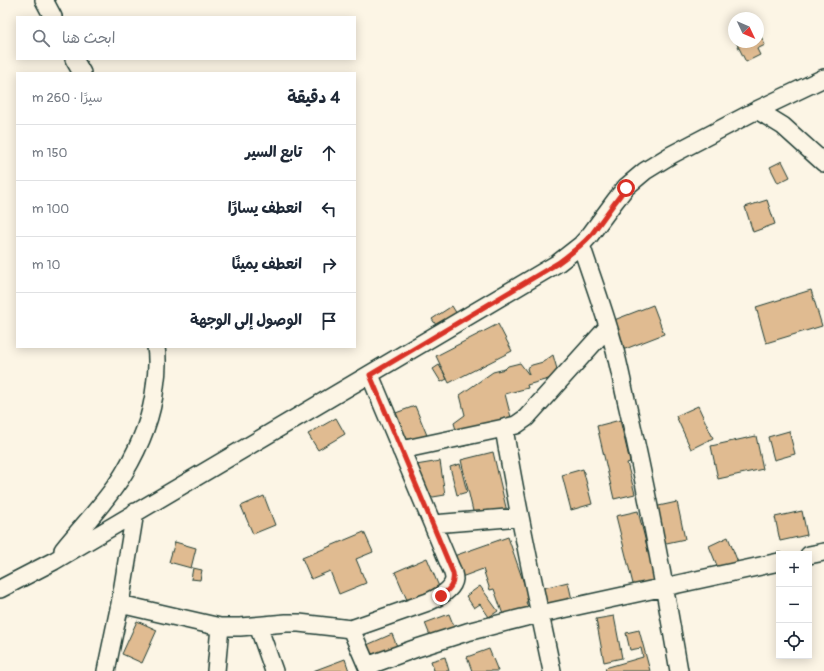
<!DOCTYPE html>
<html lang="ar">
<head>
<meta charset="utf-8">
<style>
  :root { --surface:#fff; --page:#f6f6f7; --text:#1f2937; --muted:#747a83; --line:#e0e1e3 }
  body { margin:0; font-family:Pangolin,"Playpen Sans Arabic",sans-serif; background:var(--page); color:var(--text); direction:rtl }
  .controls { position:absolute; right:12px; bottom:12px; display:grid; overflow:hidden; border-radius:0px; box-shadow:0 2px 10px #0003 }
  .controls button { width:36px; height:36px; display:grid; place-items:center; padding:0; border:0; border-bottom:1px solid var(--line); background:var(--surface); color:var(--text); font:20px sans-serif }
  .compass { position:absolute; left:728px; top:12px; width:36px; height:36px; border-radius:50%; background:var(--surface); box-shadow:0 2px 10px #0003; rotate:134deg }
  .stop { position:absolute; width:12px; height:12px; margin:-9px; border:3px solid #d93025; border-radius:50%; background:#fff }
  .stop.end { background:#d93025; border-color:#fff; box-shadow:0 1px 4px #0008 }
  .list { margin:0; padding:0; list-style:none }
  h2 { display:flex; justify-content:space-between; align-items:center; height:52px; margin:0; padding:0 16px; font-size:17px }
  h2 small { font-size:13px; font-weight:400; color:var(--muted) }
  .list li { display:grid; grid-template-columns:26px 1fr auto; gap:12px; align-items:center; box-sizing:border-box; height:56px; padding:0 16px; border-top:1px solid var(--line) }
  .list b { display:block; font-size:15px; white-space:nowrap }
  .list em { font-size:13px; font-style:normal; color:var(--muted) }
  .icon { flex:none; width:22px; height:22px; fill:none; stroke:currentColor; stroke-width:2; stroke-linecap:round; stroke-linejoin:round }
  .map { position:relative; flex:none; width:824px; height:671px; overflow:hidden; direction:ltr }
  .search { position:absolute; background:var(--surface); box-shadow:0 2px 10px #0003; left:16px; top:16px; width:340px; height:44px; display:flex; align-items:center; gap:10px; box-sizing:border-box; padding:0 14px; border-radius:0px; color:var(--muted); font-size:15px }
  .panel { position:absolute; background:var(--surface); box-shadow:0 2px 10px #0003; left:16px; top:72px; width:340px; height:276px; border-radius:0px; direction:rtl }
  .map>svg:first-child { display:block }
  .building { fill:#e0bb91; stroke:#1f3d34 }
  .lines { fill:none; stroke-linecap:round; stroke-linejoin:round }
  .street-casing { stroke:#1f3d34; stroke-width:20 }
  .street { stroke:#fcf5e5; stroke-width:17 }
  .route { stroke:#d93025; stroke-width:5 }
</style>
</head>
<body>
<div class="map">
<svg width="824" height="671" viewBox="0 0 824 671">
  <rect width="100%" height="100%" fill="#fcf5e5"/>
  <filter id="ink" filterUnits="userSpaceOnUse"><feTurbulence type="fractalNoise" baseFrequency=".025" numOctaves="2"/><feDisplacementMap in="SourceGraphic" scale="8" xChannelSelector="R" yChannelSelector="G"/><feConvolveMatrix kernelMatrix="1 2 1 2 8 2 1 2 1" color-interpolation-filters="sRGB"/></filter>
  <g filter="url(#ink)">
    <!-- building -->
    <path class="building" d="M758,30l7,15 -8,4 3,6 -14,7 -10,-20h22z
      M782,161l8,16 -12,6 -8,-16z
      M767,200l8,24 -22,8 -8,-25z
      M811,290l11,36 -56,17 -10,-36z
      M653,305l11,29 -44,17 -11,-29z
      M452,306l11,18 -19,13 -12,-18z
      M498,324l14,27 -63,32 -13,-27z
      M553,355l6,21 -32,9 1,3 -23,6 9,35 -23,10 -30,8 -7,-24 11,-8 -5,-20 33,-23 12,-3 3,-3 12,-3 9,12 -2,-7 5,-3 11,-3z
      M439,365l8,14 -6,3 -8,-13z
      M415,406l16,39 -23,9 -15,-40z
      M698,406l15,32 -22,11 -15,-33z
      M336,418l9,16 -27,16 -10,-16z
      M620,420l10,42 -3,1 8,31 -21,5 -17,-73z
      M789,431l6,23 -21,6 -6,-23z
      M756,436l7,33 -45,10 -7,-33z
      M493,452l15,64 -32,8 -15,-64z
      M440,461l5,34 -24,4 -5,-34z
      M460,464l7,28 -10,3 -7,-28z
      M583,469l9,35 -21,6 -9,-35z
      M264,496l11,29 -22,9 -12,-28z
      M677,502l8,37 -23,5 -8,-37z
      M638,511l20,79 -22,6 -20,-80z
      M802,511l5,24 -27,6 -5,-24z
      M364,532l9,20 -17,7 10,24 -27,11 -9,-23 -19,8 -9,-21z
      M508,537l22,64 -4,1 6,15 -25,9 -13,-37 -4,1 -7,-21 -27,10 -8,-21z
      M728,537l11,28 -19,8 -11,-27z
      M175,542l21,6 -5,20 -22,-6z
      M427,558l18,43 -32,13 -18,-42z
      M193,568l9,2 -2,10 -9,-1z
      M568,582l7,31 -28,7 -8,-31z
      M480,586l18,25 -9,6 -9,-13 -6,4 -8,-12z
      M449,614l10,25 -24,9 -10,-25z
      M614,616l8,42 -18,4 -8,-43z
      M137,621l20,9 -15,33 -20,-9z
      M639,630l11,41h-44l-1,-3 38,-11 -2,-9 -11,2 -4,-17z
      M392,634l11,27 -23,10h-10l-10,-23z
      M489,649l9,22h-26l-5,-14z
      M445,657l4,14h-17l2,-1 -3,-9z
      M345,659l4,12h-36z"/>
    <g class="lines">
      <defs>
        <path id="street" d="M44,0l9,17
          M74,59l8,14
          M757,110l26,16 41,37
          M581,245c11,33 23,65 32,98 6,22 10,44 15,65 20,87 36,175 51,263
          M401,450l103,-22
          M433,524l87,-7
          M63,550c20,-25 45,-50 61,-77 16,-27 28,-56 31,-86 2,-13 3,-27 1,-40
          M809,555l15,-3
          M0,589l54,-28 504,-298 23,-18 9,-10 25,-34 11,-14 19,-16 26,-16 86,-45 67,-32
          M120,604l100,23h20l46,-4h13l52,6 77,-27c9,-4 25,-12 26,-23 0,-4 -2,-9 -4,-13l-80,-191
          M258,626l16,45
          M351,629l18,42
          M367,666l47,-17 53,-17 55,-14 257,-56
          M106,671l14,-67 15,-92
          M216,671l4,-44
          M552,671c-17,-81 -35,-161 -48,-243l12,-3 10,-7 82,-91"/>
      </defs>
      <!-- street casing -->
      <use href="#street" class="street-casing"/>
      <!-- street -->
      <use href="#street" class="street"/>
    </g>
  </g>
  <g class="lines" filter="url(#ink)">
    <!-- route -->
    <path class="route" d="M441,596c8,-6 14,-12 12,-23l-83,-198 188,-112c11,-8 23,-17 33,-28 12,-16 23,-32 35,-47"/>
  </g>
</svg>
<div class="controls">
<button>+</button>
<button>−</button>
<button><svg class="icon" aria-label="locate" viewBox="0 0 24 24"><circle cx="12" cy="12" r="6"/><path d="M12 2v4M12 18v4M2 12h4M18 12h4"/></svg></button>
</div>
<svg class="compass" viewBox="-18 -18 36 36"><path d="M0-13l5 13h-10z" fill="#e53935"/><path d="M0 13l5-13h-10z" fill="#747a83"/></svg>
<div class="stop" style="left:626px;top:188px"></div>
<div class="stop end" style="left:441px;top:596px"></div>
<div class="search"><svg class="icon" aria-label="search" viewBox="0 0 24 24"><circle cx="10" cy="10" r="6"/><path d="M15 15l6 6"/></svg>ابحث هنا</div>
<section class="panel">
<h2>4 دقيقة<small>سيرًا · 260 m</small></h2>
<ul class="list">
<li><svg class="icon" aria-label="ahead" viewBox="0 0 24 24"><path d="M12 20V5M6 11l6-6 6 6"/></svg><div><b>تابع السير</b></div><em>150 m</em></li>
<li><svg class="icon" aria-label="left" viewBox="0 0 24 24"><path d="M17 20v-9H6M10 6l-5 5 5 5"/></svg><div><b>انعطف يسارًا</b></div><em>100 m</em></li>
<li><svg class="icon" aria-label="right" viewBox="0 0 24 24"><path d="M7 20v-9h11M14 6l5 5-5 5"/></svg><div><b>انعطف يمينًا</b></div><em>10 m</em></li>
<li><svg class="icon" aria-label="arrive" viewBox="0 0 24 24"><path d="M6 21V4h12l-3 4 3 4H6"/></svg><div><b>الوصول إلى الوجهة</b></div></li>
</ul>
</section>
</div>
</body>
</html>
